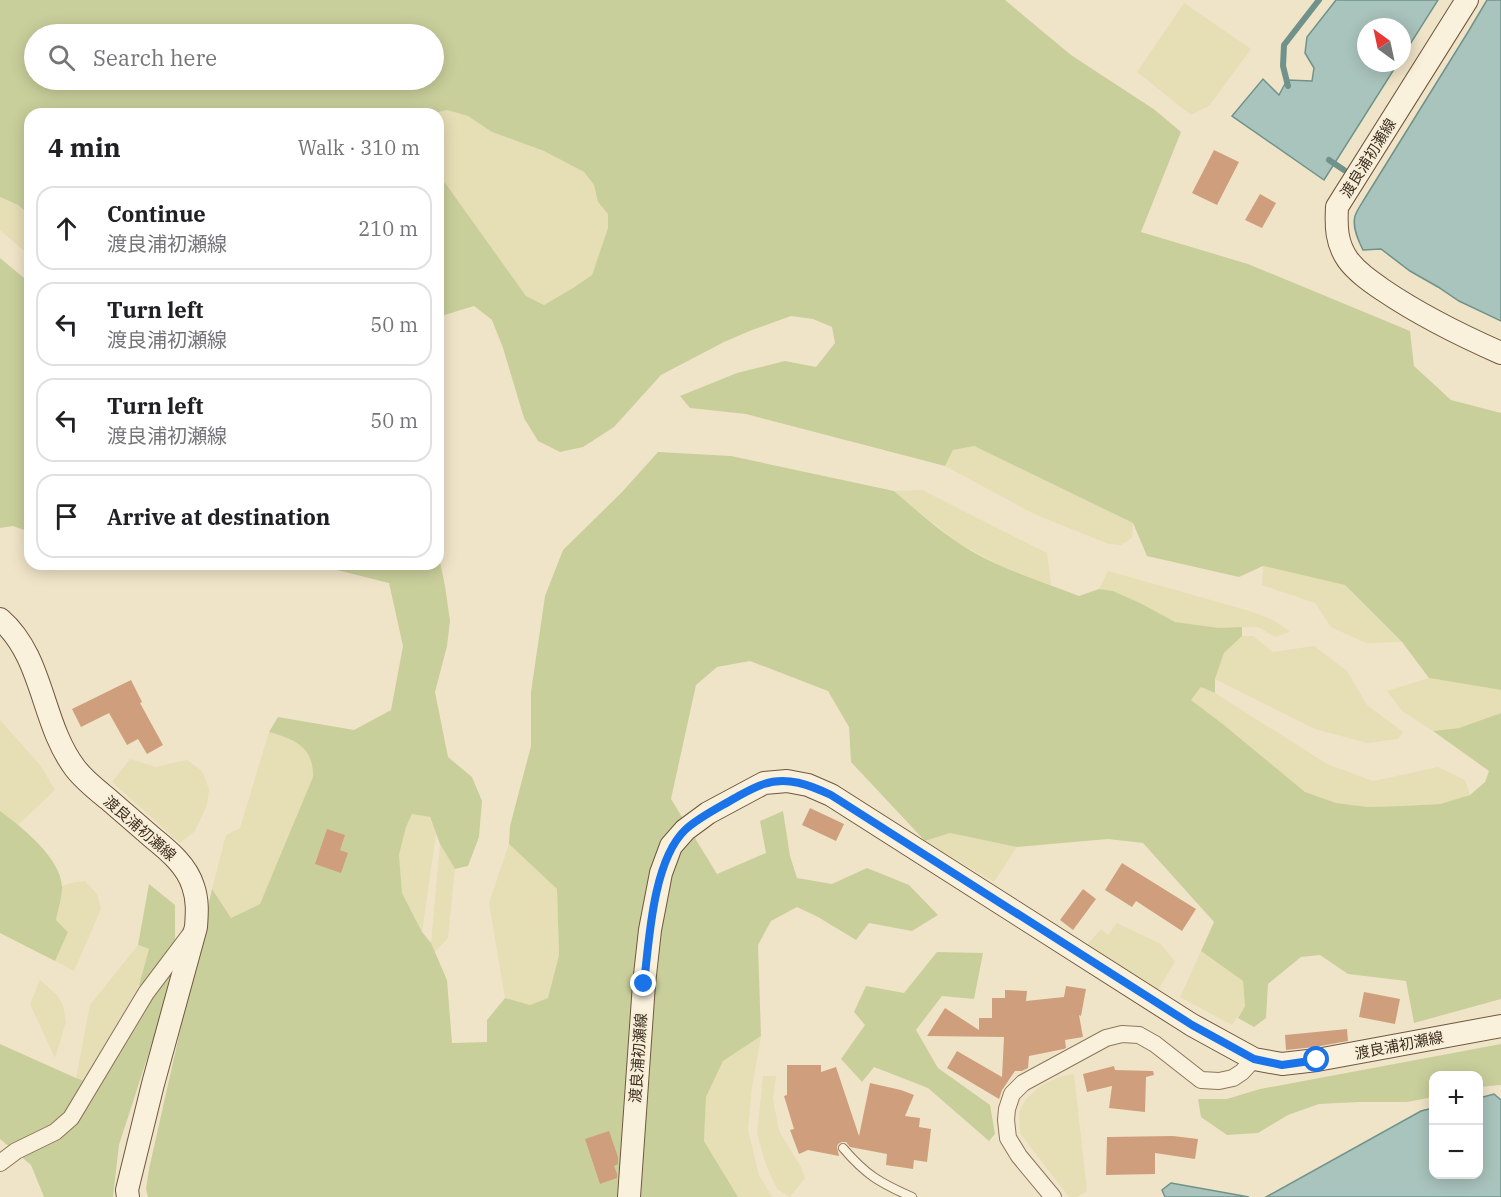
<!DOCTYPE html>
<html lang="en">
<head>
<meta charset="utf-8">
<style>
  :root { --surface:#fff; --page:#f2f2f2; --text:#202124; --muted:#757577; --line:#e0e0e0 }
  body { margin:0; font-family:"IBM Plex Serif","Noto Sans JP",serif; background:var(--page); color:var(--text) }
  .controls { position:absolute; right:18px; bottom:18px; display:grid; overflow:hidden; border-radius:12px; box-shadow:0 3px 15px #0003 }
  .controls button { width:54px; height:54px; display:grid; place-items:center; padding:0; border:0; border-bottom:2px solid var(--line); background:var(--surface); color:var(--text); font:30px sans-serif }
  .compass { position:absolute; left:1357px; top:18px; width:54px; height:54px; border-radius:50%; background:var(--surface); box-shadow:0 3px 15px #0003; rotate:327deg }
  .stop { position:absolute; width:18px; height:18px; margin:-14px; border:4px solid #1a73e8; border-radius:50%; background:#fff }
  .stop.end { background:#1a73e8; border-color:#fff; box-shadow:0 2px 6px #0008 }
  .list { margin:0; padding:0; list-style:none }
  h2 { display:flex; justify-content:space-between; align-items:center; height:78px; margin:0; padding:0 24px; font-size:26px }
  h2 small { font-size:20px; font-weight:400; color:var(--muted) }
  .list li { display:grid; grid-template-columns:39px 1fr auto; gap:18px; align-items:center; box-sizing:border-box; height:84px; margin:0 12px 12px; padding:0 12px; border:2px solid var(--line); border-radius:18px }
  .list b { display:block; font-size:22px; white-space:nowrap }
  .list p { margin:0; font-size:20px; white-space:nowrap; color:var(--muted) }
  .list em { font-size:20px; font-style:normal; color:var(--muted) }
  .icon { flex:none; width:33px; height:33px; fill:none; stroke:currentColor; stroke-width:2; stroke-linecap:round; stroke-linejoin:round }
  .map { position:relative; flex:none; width:1501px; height:1197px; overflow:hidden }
  .search { position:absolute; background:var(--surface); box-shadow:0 3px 15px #0003; left:24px; top:24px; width:420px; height:66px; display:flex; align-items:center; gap:15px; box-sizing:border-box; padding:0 21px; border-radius:33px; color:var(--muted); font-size:22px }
  .panel { position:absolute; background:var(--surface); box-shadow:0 3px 15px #0003; left:24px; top:108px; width:420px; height:462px; border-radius:18px }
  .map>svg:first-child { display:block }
  .farmland { fill:#e6deb5 }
  .green { fill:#c9cf9b; fill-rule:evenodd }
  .water { fill:#a9c4bc; stroke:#6f938a; stroke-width:1.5 }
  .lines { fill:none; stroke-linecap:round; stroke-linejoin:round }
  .stream { stroke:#6f938a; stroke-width:6 }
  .building { fill:#cf9f7d }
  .lane-casing { stroke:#8d765c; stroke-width:10 }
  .street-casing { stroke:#8d765c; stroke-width:18 }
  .secondary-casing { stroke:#6f573f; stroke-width:24 }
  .lane { stroke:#faf1dc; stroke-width:8 }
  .street { stroke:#faf1dc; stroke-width:16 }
  .secondary { stroke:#faf1dc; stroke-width:22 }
  .route { stroke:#1a73e8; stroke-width:8 }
  .labels { text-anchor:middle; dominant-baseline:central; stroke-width:4.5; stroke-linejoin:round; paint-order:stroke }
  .street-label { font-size:15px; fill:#3d2e20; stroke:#f7eed8 }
</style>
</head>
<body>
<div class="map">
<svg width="1501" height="1197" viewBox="0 0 1501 1197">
  <rect width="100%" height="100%" fill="#f0e4c8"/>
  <!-- farmland -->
  <path class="farmland" d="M1184,3l67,46 -42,57 -18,9 -54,-43z
    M447,110l21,6 24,16 52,19 40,21 10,13 4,17 10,11v15l-16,47 -19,13 -29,17 -18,-9 -88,-123v-59h-7z
    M0,197l18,8 12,10v41l-30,-26z
    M974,446l159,77 -1,15 -11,7 -12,-1 -75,-30 -89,-48 8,-16z
    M922,490l125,63 4,32 -44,-16 -47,-25 -49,-38 -17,-15z
    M1263,566l82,19 57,57 -36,1 -35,-16 -16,-24 -53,-18z
    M1108,571l142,40 25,10 15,11 -15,5 -17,-10 -39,1 -45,-6 -34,-19 -27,-12 -14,-2z
    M1242,636h11l20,16 41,-6 33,25 20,34 36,27 -5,7 -31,4 -52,-14 -100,-50 9,-26z
    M1429,678l72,12v23l-42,15 -26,3 -31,-20 -15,-20z
    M1201,687l14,6 112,71 46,17 65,-14 27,13 5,15 -30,9 -37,2 -35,1 -32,-4 -31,-11 -81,-67 -33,-25z
    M0,720l41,46 14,24 -37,35 -18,-14z
    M269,732l22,6 13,10 10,17 -1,18 -53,121 -29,14 -19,-29 14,-54 14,-7z
    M130,759l26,8 31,-7 15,11 7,18 -2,16 -12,26 -15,12 -68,-61z
    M412,814l17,3 7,17 -14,98 -20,-39 -3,-38 7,-28z
    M950,833l67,14 -23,35 -69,-41z
    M440,844l15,25 -7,69 -14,15 -3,-10z
    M509,844l48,45 2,66 -11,43 -18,7 -25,-7 -16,-95z
    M85,881l12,13 4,15 -27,62 -19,-10 13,-29 -12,-12 6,-34 13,-4z
    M1117,923l44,21 14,18 -18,29 -72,-44 16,-18 7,6z
    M138,945l11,4 -10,36 -54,96 -9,-3 14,-73z
    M1201,951l42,30 2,25 -13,19 -52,-28z
    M40,980l17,15 6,10 3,17 -11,36 -25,-54z
    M761,1036l-9,51 -4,43 11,45 13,22h-34l-34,-56 2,-44 17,-36z
    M1074,1074l13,117 -10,6h-8l-49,-64 -1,-21 7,-13 13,-12 20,-10z
    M763,1076h13l-3,23 6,32 22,36 4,11 -15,19 -13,-8 -11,-24 -9,-31z"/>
  <!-- green -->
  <path class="green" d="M0,0h1005l66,55 84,55 26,22 -40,100 107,32 162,67 4,35 37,34 50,13v277l-72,-12 -27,-36 -57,-57 -82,-19 -24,11 -92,-21 -14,-33 -159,-77 -21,4 -8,16 -199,-52 -56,-6 -10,-12 57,-23 48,-12 31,6 19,-24 -3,-16 -19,-8 -22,-3 -39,14 -28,12 -63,33 -47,52 -31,20 -23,5 -22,-11 -14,-23 -21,-70 -11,-28 -18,-14 -36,11v-144l88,123 18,9 29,-17 19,-13 16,-47v-14l-10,-12 -4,-17 -10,-13 -40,-21 -52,-19 -24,-16 -21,-6 -16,4h-401v101l-12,-10 -18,-8zM434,34v46h-400v-46z
    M0,258l30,25v249l-17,-6 -13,2z
    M658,452l73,4 163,35c21,18 43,38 66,53 36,24 79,36 119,52l20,-7 14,2 27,12 35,19 44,6 23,-1v9l-18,17 -9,26v14l-14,-6 -10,13 33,25 81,67 31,11 32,4 35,-1 37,-2 30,-9 15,-13 4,-11 -56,-40 26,-3 42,-15v286l-87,24 -8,-42 -58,-7 -28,-19 -19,2 -33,27 -2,34 -12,9 -16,-9 7,-12 -2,-25 -42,-30 13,-29 -71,-79 -35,-4 -91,8 -67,-14 -25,8 -74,-79 -2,-35 -21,-36 -78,-30 -33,6 -21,18 -25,114 46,75 49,-21 -6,-32 23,-10 7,45 7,22 35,6 35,-16 42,17 29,30 -26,16 -43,-8 -13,17 -38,-23 -21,-10 -26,14 -13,24 3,91 -38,25 -17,36 -2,44 34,56h-590l-2,-8 3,-20 63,-280 19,29 29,-14 53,-127c1,-30 -19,-38 -44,-45l9,-15 76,13 37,-20 12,-64 -14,-63 -76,-19h125v-12l7,34 5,35 -3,25 -12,46 13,65 24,20 10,24 -3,36 -11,29 -13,3 -15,-25 -10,-27 -18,-3 -6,13 -7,28 3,38 20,39 9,11 16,37 5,63 35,-1v-22l18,-22 25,7 18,-7 11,-43 -2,-66 -48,-45 1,-18 21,-80v-54l14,-96 18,-46 59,-58z
    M0,811c22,16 61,47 62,76 0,10 -4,23 -6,33l12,12 -13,29 -55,-28z
    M149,884l26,21v67l-56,173 -6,52h-69l-13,-32 -31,-26v-95l76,34 9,3 68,-86 -14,-10 10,-36 -11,-4z
    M937,952l46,1 -9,46 -32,-3 -26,34 22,38 52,37 5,29 -6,7 -61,-53 -54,-21 -12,15 -21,-23 24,-34 -11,-13 12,-26 38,7z
    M1501,1044v41l-22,2 -1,-11h-44l-1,21 -26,5h-48l-40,2 -31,11 -30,18 -31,2 -26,-18 -3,-18h29l33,-10z"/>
  <!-- water -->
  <path class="water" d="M1336,0h102l-36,57v-30h-36v36h32l-74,117 -92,-64 31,-37 16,16 8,-15 25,1 2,-13 -9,-15 2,-16z
    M1487,0h14v321l-42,-20 -21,-14 -28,-16 -29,-22 -18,1c-5,-10 -11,-23 -8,-34 2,-6 7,-13 10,-18l103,-166z
    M1494,1094l7,6v97h-235l155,-86 12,-3 1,66h44l1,-76z
    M1171,1183l78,14h-84l-3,-7z"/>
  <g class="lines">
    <!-- stream -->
    <path class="stream" d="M1288,86l-5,-20 1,-21 35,-45
      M1329,160l15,10"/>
  </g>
  <!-- building -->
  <path class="building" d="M1214,150l25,12 -22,43 -25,-12z
    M1260,194l16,9 -14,25 -17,-8z
    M131,680l11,22 -2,1 23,42 -16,9 -9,-15 -11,6 -18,-32 -28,14 -9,-18z
    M810,808l34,16 -8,17 -34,-16z
    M327,829l18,6 -5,15 8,3 -7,20 -26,-9z
    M1122,863l74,46 -14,22 -46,-30 -4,6 -27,-17z
    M1083,889l13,10 -23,31 -13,-10z
    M1066,986l20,3 -5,27 -2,-1 4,22 -18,3 1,8 -2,1 -35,7 -1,12 -6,3h-7l-13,19 -3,9 -52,-31 10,-17 45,26 2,-40 -77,-1 18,-28 34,22v-12h13v-20h13v-8l22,1 -1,10 38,-4z
    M1364,992l36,7 -5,25 -36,-7z
    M1347,1029l1,12 -33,6 -29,3 -1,-15z
    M787,1065h34v7l15,-5 23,69 11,-53 31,7 13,5 -9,21 15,2 -1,9 12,2 -4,33 -13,-2 -1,9 -27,-4 1,-11 -37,-7 -4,-5h-4l-4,2 -1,3 2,9 -31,-6 -9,4 -9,-24 4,-1 -10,-33 3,-1z
    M1114,1066l1,4 38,1 1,4 -8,2 -1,35 -36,-4 3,-22 -25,6 -4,-18z
    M609,1131l9,26v7l-4,2 3,8v4l-17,6 -15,-45z
    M1173,1136l25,3 -3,20 -40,-6v21l-49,1 1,-38z"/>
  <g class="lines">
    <defs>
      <path id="lane" d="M843,1148c23,27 37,35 69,49"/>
      <path id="street" d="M0,1163l16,-12 39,-19 16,-14 75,-125 46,-61
        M1053,1197l-34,-41 -11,-18 -2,-18 1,-11 5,-15 11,-11 83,-45 16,-4 17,1 16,9 46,36 18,1 14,-3 9,-6 12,-13"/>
      <path id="secondary" d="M1467,0l-130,207c-1,19 -1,36 11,53 9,12 22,21 35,30 37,25 77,45 118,63
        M0,619c44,38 41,104 75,149 9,12 22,22 33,31 15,13 30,26 45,39 16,13 34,28 40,48 5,14 4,27 3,41l-43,157 -26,106 1,7
        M629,1197l15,-213 6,-54 11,-57 10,-27 14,-16 23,-17 56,-30 23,-2 21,4 23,10 361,230 62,34 28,5 35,-4 184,-34"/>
    </defs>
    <!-- lane casing -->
    <use href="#lane" class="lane-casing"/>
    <!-- street casing -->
    <use href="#street" class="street-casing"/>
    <!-- secondary casing -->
    <use href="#secondary" class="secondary-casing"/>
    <!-- lane -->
    <use href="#lane" class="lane"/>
    <!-- street -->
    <use href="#street" class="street"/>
    <!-- secondary -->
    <use href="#secondary" class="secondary"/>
  </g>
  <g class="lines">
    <!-- route -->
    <path class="route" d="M644,984c5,-44 9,-123 41,-154 14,-13 33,-22 50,-32 9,-5 19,-11 29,-14 23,-8 46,1 67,11l361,230 62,34 28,6 35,-5"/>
  </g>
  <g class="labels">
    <!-- street labels -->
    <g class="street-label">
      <text transform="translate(1368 158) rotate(-58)">渡良浦初瀬線</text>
      <text transform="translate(140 828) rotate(41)">渡良浦初瀬線</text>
      <text transform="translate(1399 1045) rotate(-11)">渡良浦初瀬線</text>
      <text transform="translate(638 1058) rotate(-86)">渡良浦初瀬線</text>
    </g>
  </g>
</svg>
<div class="controls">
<button>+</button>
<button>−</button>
</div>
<svg class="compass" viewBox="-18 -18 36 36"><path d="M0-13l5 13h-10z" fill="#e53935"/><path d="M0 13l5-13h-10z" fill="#757577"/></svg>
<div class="stop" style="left:1317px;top:1060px"></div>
<div class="stop end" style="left:644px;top:984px"></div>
<div class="search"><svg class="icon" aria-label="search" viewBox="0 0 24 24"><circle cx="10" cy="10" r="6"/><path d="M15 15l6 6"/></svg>Search here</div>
<section class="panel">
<h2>4 min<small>Walk · 310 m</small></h2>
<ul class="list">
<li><svg class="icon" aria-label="ahead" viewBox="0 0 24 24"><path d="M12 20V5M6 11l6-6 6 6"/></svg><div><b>Continue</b><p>渡良浦初瀬線</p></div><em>210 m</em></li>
<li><svg class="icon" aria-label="left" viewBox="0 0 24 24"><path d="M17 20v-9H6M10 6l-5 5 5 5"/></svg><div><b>Turn left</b><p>渡良浦初瀬線</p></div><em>50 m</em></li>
<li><svg class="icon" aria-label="left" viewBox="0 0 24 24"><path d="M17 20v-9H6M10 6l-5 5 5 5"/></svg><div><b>Turn left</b><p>渡良浦初瀬線</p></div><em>50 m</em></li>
<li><svg class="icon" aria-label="arrive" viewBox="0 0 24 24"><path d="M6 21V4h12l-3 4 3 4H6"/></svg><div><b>Arrive at destination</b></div></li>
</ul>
</section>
</div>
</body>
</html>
